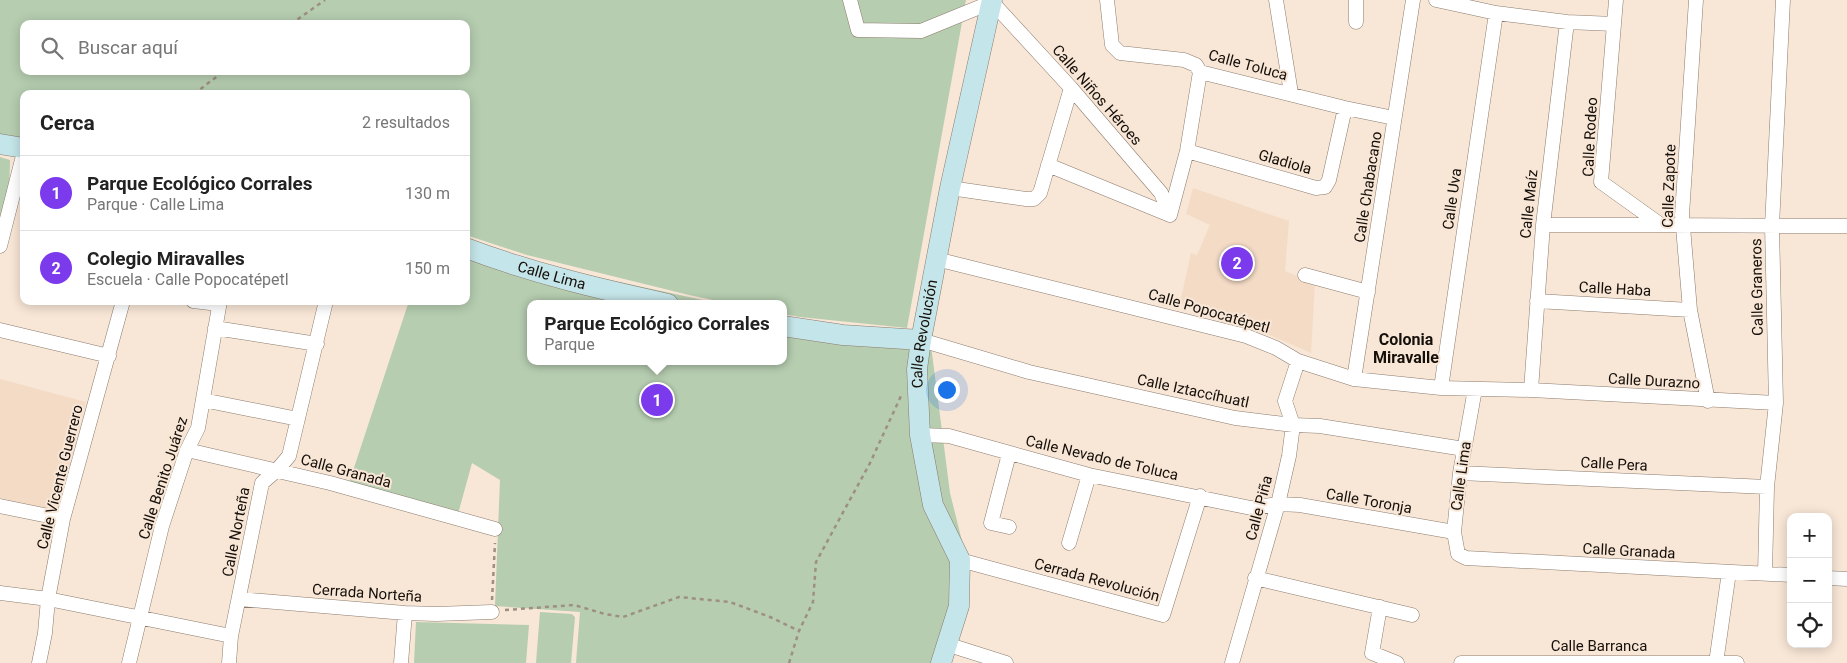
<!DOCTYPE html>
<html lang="es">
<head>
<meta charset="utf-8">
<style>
  :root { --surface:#fff; --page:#f6f6f6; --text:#222; --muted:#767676; --line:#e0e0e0; --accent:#7c3aed }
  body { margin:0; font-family:Roboto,sans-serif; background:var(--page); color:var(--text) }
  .controls { position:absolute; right:15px; bottom:15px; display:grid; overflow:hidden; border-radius:10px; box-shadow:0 2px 12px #0003 }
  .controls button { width:45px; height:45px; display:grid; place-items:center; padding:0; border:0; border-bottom:1px solid var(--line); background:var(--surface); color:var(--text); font:25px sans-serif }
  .you { position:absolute; left:946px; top:389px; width:18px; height:18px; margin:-12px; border:4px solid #fff; border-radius:50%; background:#1a73e8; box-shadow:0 0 0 8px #1a73e833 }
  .badge { display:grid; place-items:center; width:32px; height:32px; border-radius:50%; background:var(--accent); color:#fff; font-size:16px; font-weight:700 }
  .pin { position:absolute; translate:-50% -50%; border:2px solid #fff; box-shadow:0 1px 5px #0006 }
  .popup { position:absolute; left:527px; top:300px; width:260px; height:65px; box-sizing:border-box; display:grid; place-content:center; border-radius:10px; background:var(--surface); filter:drop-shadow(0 1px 4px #0005); font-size:16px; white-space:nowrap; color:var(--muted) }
  .popup b { font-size:19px; color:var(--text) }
  .popup::after { content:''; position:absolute; left:50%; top:100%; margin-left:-10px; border:10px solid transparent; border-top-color:var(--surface) }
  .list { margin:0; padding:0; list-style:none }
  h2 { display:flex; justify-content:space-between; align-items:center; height:65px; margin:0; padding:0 20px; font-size:21px }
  h2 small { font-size:16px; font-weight:400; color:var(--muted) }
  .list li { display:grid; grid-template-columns:32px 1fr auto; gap:15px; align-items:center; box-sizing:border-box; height:75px; padding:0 20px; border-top:1px solid var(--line) }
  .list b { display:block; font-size:19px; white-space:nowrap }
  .list p { margin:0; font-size:16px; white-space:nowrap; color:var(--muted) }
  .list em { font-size:16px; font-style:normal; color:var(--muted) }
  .icon { flex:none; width:28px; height:28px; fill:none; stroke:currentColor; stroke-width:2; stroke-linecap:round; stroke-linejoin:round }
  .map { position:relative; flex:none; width:1847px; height:663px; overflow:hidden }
  .search { position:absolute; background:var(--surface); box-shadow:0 2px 12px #0003; left:20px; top:20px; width:450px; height:55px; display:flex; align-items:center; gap:12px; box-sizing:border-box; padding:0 18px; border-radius:10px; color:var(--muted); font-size:19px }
  .panel { position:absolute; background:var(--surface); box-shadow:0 2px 12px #0003; left:20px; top:90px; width:450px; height:215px; border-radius:10px }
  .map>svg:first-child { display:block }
  .built { fill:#f4dbc6 }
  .green { fill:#b6cdb0; fill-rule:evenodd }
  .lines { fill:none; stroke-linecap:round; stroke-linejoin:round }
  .street-casing { stroke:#8c7c6e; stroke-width:15 }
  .secondary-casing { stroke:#8c7c6e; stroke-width:21 }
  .path { stroke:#9d8f84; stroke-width:2.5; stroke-dasharray:4 4; stroke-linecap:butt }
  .street { stroke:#fff; stroke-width:14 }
  .secondary { stroke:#c4e5e9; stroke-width:20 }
  .labels { text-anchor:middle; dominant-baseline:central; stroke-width:4; stroke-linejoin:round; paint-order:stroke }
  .street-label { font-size:15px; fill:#150f0a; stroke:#f8e6d6 }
  .neighbourhood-label { font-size:16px; font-weight:bold; fill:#150f0a; stroke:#f8e6d6 }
</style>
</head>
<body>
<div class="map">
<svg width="1847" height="663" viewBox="0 0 1847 663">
  <rect width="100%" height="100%" fill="#f8e6d6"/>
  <!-- built -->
  <path class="built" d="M1193,188l96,33 -4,50 30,12 -4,70 -57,-25 -74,-25 11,-50 6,2 13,-30 -24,-11z
    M0,379l86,23 -27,109 -59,-13z"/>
  <!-- green -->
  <path class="green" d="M0,0h966l-59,328 -107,-11 -17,-3v-10h-51l-43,-9 -162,-40 -61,-20v-141h-442v47l-24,-7zM24,24h442v47h-442z
    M0,157l10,3 -1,35 -9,33z
    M466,237l62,25 193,42h-190v57h252v-44l147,21 20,155 17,68 -22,102h-369l4,-51 -85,-6 5,-126 -28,-17 -14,51 -109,-31 60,-182h57z
    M540,612l32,2 3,3 -4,46h-35z
    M416,622l113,3 -3,38h-112z"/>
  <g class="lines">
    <defs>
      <path id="street" d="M850,0l8,30 63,1 71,-29 79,86 90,105 9,22
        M1107,0l5,45 8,8 64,7 12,5 4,7 145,36 49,10
        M1276,0l15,93
        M1356,0v22
        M1436,0l60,13 71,9 47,2
        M1616,0l-15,182 60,43 186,1
        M1696,0l-14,215 8,95 18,91
        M1187,151l129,37 9,-1 4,-7 16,-72
        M1048,165l122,50
        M950,188l76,11h8l6,-6 31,-105
        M1170,215l17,-64 13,-79
        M1543,225h118
        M0,246l24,-94
        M936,259l310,77 30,12 22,13 56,18 87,9 90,2 245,13
        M1305,275l63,17
        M193,301l26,3
        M1537,301l153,9
        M215,328l102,16
        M0,330l109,26
        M921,340l108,32 206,46 58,7 27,1 144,23
        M1354,379l59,-379
        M1441,388l55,-375
        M1475,389l-15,84 -6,59 4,22 8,4 325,17
        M1531,390l12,-165 24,-203
        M203,400l95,19
        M920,435l29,1 140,39 162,33 27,-4 22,1 154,27
        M187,450l143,33 165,46
        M1460,473l307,14
        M0,506l63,13
        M1009,527l-18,-4 18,-69
        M1069,543l20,-68
        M960,560l203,55 37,-119
        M1765,574l2,-87 9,-84 -4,-177 11,-226
        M1255,578l157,37
        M1828,578l19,1
        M0,593l48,6 183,37
        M239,599l166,14 31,1 56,-2
        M1380,607l-8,46 25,10
        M946,644l60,19
        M39,663l6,-30 3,-34 15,-80 60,-218
        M129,663l33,-137 25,-76 11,-22 22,-127
        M229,663l2,-27 31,-153 15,-13 12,-14 37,-155
        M401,663l4,-50
        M1232,663l46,-159 11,-48 4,-31 -8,-24 13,-40
        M1461,663h276
        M1716,663l13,-91"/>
      <g id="secondary">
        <path d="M0,144l24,4"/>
        <path id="s1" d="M466,248c66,25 134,41 202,56"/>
        <path d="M783,326l60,9 78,5"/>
        <path id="s2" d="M941,663l18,-57 1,-46 -27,-55 -13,-70 -3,-66 4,-29 29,-152 42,-188"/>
      </g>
    </defs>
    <!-- street casing -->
    <use href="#street" class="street-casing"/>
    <!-- secondary casing -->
    <use href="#secondary" class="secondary-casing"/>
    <!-- path -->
    <path class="path" d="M291,24l34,-24
      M194,94l30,-23
      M492,600l3,-57
      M505,610l69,-5 31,9 18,3 56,-20 51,5 40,15 29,14
      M789,663l10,-32 14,-29 3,-40 54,-99 31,-67"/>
    <!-- street -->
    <use href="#street" class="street"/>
    <!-- secondary -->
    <use href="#secondary" class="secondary"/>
  </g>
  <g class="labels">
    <!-- street labels -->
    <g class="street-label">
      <text transform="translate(1248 65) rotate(15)">Calle Toluca</text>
      <text transform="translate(1097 95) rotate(49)">Calle Niños Héroes</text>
      <text transform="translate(1590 137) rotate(-87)">Calle Rodeo</text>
      <text transform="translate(1285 162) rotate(16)">Gladiola</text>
      <text transform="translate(1669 186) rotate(-88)">Calle Zapote</text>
      <text transform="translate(1368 187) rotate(-81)">Calle Chabacano</text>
      <text transform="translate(1452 199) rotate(-82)">Calle Uva</text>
      <text transform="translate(1529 204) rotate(-84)">Calle Maíz</text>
      <text stroke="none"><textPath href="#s1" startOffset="90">Calle Lima</textPath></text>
      <text transform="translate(1757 287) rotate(-91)">Calle Graneros</text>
      <text transform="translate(1615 289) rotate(3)">Calle Haba</text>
      <text transform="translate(1209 311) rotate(16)">Calle Popocatépetl</text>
      <text stroke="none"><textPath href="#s2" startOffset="340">Calle Revolución</textPath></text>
      <text transform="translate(1654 381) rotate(3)">Calle Durazno</text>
      <text transform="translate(1193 391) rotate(12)">Calle Iztaccíhuatl</text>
      <text transform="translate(1102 458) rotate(13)">Calle Nevado de Toluca</text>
      <text transform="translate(1614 464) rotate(3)">Calle Pera</text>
      <text transform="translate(346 471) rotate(15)">Calle Granada</text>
      <text transform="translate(1461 476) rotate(-82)">Calle Lima</text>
      <text transform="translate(60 477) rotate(-76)">Calle Vicente Guerrero</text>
      <text transform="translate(163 478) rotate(-72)">Calle Benito Juárez</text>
      <text transform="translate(1369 501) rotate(10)">Calle Toronja</text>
      <text transform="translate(1259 508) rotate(-75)">Calle Piña</text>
      <text transform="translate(236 532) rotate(-79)">Calle Norteña</text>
      <text transform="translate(1629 551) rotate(3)">Calle Granada</text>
      <text transform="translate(1097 580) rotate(15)">Cerrada Revolución</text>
      <text transform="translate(367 593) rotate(4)">Cerrada Norteña</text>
      <text x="1599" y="646">Calle Barranca</text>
    </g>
    <!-- neighbourhood labels -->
    <g class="neighbourhood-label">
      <text x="1406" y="339">Colonia<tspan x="1406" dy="18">Miravalle</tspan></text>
    </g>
  </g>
</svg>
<div class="controls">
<button>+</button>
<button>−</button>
<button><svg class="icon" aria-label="locate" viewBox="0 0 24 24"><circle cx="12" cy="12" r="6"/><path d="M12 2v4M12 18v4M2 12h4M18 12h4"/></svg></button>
</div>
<div class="you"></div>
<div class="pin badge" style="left:657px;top:400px">1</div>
<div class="popup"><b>Parque Ecológico Corrales</b>Parque</div>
<div class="pin badge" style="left:1237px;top:263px">2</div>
<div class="search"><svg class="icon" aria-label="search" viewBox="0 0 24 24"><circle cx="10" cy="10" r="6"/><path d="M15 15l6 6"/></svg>Buscar aquí</div>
<section class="panel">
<h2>Cerca<small>2 resultados</small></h2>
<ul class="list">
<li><span class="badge">1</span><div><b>Parque Ecológico Corrales</b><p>Parque · Calle Lima</p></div><em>130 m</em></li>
<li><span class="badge">2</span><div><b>Colegio Miravalles</b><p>Escuela · Calle Popocatépetl</p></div><em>150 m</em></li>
</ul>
</section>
</div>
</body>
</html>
